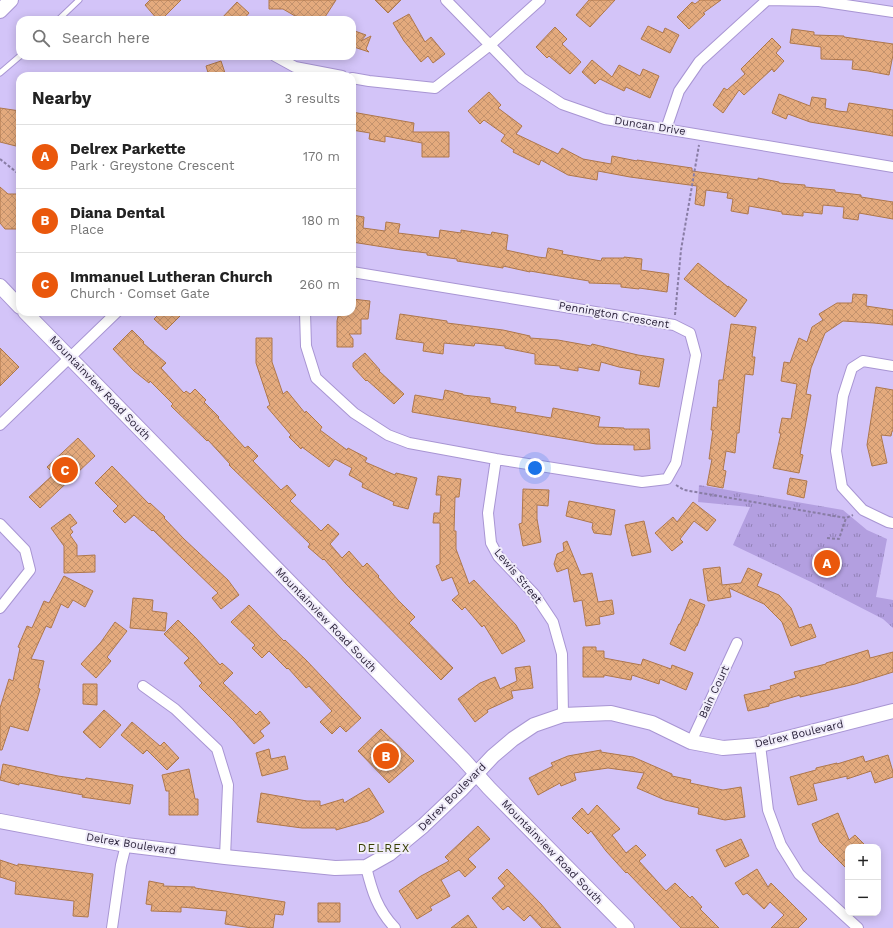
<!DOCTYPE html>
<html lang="en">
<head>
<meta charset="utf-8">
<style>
  :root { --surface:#fff; --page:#f2f2f2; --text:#222; --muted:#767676; --line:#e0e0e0; --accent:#ea580c }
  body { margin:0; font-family:"Work Sans",sans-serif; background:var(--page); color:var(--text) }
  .controls { position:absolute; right:12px; bottom:12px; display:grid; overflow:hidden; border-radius:8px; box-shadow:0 2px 10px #0003 }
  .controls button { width:36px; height:36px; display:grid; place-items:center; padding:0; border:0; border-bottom:1px solid var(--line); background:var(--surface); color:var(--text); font:20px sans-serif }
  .you { position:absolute; left:535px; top:468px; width:14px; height:14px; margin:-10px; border:3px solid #fff; border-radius:50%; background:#1a73e8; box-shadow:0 0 0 6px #1a73e833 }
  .badge { display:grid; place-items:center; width:26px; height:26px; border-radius:50%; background:var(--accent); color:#fff; font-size:13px; font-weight:700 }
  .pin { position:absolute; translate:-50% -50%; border:2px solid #fff; box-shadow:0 1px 4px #0006 }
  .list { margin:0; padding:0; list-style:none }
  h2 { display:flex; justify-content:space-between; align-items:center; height:52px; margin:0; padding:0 16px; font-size:17px }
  h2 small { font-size:13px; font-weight:400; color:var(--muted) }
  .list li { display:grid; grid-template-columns:26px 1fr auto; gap:12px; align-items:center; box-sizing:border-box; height:64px; padding:0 16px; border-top:1px solid var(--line) }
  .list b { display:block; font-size:15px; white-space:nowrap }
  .list p { margin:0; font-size:13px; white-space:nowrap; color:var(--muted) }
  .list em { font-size:13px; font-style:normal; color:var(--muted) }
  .icon { flex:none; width:22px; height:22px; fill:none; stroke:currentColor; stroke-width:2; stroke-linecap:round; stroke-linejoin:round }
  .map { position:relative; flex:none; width:893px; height:928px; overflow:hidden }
  .search { position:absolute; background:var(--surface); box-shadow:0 2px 10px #0003; left:16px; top:16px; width:340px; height:44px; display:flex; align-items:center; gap:10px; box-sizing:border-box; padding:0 14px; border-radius:12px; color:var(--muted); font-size:15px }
  .panel { position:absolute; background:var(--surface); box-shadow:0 2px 10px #0003; left:16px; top:72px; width:340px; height:244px; border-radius:12px }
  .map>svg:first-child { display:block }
  .grass { fill:url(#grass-tufts) }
  .building { fill:url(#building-cross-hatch); stroke:#ae774c }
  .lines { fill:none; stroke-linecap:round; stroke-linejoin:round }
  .lane-casing { stroke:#a895d3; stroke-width:7 }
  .street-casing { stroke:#a895d3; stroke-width:12 }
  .secondary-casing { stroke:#a895d3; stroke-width:16 }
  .path { stroke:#897da5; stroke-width:2; stroke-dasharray:3 2; stroke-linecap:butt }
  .lane { stroke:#fff; stroke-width:5 }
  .street { stroke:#fff; stroke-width:10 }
  .secondary { stroke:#fff; stroke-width:14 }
  .labels { text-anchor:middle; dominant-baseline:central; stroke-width:4; stroke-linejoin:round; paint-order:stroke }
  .street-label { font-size:11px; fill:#251d35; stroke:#f0ecfa }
  .neighbourhood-label { font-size:12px; letter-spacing:1px; fill:#373f02; stroke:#f0ecfa }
</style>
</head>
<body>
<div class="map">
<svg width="893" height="928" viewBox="0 0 893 928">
  <defs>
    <pattern id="grass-tufts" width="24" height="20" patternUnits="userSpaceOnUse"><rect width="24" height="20" fill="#b39fe0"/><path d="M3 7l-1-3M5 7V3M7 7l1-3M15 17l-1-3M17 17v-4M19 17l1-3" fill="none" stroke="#9181b6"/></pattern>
    <pattern id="building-cross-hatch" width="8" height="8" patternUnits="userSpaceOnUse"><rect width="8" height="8" fill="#e4aa7d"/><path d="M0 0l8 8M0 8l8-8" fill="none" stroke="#c3926d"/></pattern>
  </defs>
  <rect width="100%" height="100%" fill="#d3c4f8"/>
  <!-- grass -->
  <path class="grass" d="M699,485l144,25 24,20 20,9 -11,58 17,3v28l-10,-9 -72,-37 -78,-37 17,-38 -52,-5z"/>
  <!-- building -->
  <path class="building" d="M150,0h31l-20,20h-3l-13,-15z
    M269,0h67l-13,20h-21l-19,-11h-14z
    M375,0h26l-13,13z
    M589,0h26l-25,27 -14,-12z
    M700,0h21l-18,13 2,1 -16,15 -12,-12 15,-15 3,2z
    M237,2l12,11 -6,7h-23z
    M409,14l16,28 6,-5 14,17 -12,9 -5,-7 -7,6 -17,-21 -11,-18z
    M648,26l15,7 2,-5 14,7 -9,18 -29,-14z
    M555,27l12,12 -5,5 19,18 -11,12 -21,-18 -2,2 -11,-11z
    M792,29l22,3v3l30,1v1l49,7v11l-4,20 -21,-4 -16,-2 1,-9 -32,-1v-12l-31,-4z
    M352,30l14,5 -5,6 10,-5 -5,13 3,3 -15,-5 -2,2z
    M772,38l9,9 -5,6 8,8 -10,11 -2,-3 -28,26 -5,-5 -16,23 -10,-8 11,-17 3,2 18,-16 -4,-5z
    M592,60l20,17 7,-12 21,11 3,-7 16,7 -9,22 -24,-11 -2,4 -24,-12 -5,5 -13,-12z
    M221,61l5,15h-17l-3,-10z
    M489,92l12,13 -3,3 24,18 -6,8 42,20 4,-6 21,11 28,5 1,-8 25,5v-1l55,8v3l66,9v-2l21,4v1l26,2v2l30,3v2l26,3v2l32,5v17l-34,-6 -1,7 -15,-2 1,-11 -21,-2 -1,9 -19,-2v4l-21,-2v-2l-33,-6 -1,8 -17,-3 2,-12 -6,-1 1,-5 -22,-3 -2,16 -9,-2 2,-18 -67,-9 -32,-6 -1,9 -29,-5 -27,-15 -2,5 -26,-13 1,-2 -13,-9 4,-6 -21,-15 -4,4 -12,-13z
    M779,94l31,12 2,-9 14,2 -1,9 13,3 9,1 2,-9 44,7v26l-83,-14 -22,-8 -2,5 -14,-6z
    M0,108l20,3v36l-20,-5z
    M352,112l62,11 -1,9h36v25h-27v-14l-37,-7v6l-16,-3 1,-6 -18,-3z
    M0,187l8,7h12v35h-15l-5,-6z
    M352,215l12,2 -1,11 22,3 1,-9 14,2 -2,9 41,5 1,-8 21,3v-3l30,5 1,-3 16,3 -2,15 32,7 8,1 2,-10 15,3 -1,3 39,7 1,-3h22v-1l18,2 -1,11 28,4 -2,18 -28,-4v1l-18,-2v-3l-32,-1v-2l-30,-5 -29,-5v1l-27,-6v2l-46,-7v-2l-30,-4v-2l-25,-3 -50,-8z
    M698,263l30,24v-1l19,14 -12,17 -28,-20 -23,-18z
    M853,294l14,1 -1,11 27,4v15l-19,-2 -31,-2 -18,12 -14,35 -5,26 5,1 -11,59 3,1 -4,18 -26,-5 8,-35h-2l3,-15 9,1 6,-35 -16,-3 3,-19 6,1 9,-25 8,4 5,-15 11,-7 -4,-6 18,-11h15z
    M352,299l18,2 -2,18h-7v15h-12l4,5v8h-16v-26l2,-9h13z
    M161,312h23l-18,18 -12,-11z
    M400,314l47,7v2l56,7 27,6v2l28,2 33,6 1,-2 46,11 26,4 -5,28 -20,-3 2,-13 -22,-4 -18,-5 -2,9 -21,-4v4l-18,-3v-2l-25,-2v-10l-30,-6v-2l-30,-3 -1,3 -30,-3 -1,11 -20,-3 1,-8 -28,-4z
    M731,324l25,3 -4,30h3l-2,18 -8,-1 -6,59h-2l-2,20 -9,-2 -3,19 3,1 -3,17 -16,-3 5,-26h-3l4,-29h-2l2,-23 4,1 2,-28h4z
    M132,330l12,12 -1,1 23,20 -5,5 23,25 2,-2 4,3 5,-5 11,11 -2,2 15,15 -1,1 27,30 3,-2 10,10 -5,5 28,29 6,-5 9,10 -6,6 31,30 7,-7 11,10 -9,10 12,14 7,-7 14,16 4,-4 12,13 -1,1 20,23 17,17 -6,6 44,45 -12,12 -95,-96 -22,-25 -1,1 -15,-13 2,-3 -81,-79 1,-1 -22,-24 -1,1 -36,-35 2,-2 -23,-23 -1,2 -15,-12 -21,-22z
    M256,338h16v24l11,32 4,-3 18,22 1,-2 16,16 -2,3 27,20 1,-2 19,10 -2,4 30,13 1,-2 21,5 -9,31 -15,-4 1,-3 -32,-15 1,-4 -14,-8 3,-7 -17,-9 -6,8 -27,-20 -1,2 -12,-12 2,-2 -24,-28 3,-2 -14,-42z
    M0,348l19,19 -19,19z
    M365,353l15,17 -1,1 25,23 -10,10 -27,-24 -1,1 -13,-14v-4z
    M876,387l17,3v41h-1l-1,5 -10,-1 6,28 -15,3 -5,-21z
    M445,390l18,4v1l27,3v5l26,4 -1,5 36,6 2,-10 47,9 -2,10 26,1v1h25l1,20 -16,1v-5l-38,-1 -184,-32 3,-17 28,5z
    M78,438l17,18 -55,52 -11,-11 25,-23 -7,-7z
    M112,466l37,38 1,-1 15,14 -1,1 20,21 44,41 11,15 -18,14 -9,-11 6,-5 -65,-63 -1,1 -18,-16 -9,8 -12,-12 5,-5 -23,-23z
    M438,476l23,3 -2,18h-4l-1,34h2v18l13,35 5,-4 42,45 9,16 -23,13 -18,-29 -2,2 -17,-20 -3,3 -10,-10 7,-6 -7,-17 -10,4 -6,-15 4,-2v-41h-7l1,-10h6l1,-18h-5z
    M790,478l17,3 -3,17 -17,-4z
    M523,489l26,1 -1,16 -11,-1v14l4,23 -18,4 -4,-22 3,-1z
    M569,501l46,9 -4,25 -17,-2 -2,-5 1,-5 -27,-7z
    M693,502l23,18 -9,11 -13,-10 -14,18 3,3 -11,9 -17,-18 18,-16 4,5z
    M70,514l7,9 -7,5 3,4 -3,3 7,10v11l18,-1v17l-31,1v-27l-13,-18z
    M644,521l7,31 -19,4 -7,-31z
    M567,541l14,34 11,-2 6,29 14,-2 2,14 -15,3 1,7 -14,2 -4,-26 -8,2 -6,-34 -11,4 -3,-8 3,-10 7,-3 -1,-8z
    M720,567l2,18 19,-2 7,-15 14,6 -5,12 22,9 12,13 8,20 12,-4 5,13 -25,9 -9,-24 -18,-18 -35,-16 2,9 -23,4 -5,-32z
    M64,576l29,15 -8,16 -12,-7 -5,8 -7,-4 -10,24 -5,-2 -15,33 13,2 -6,27 2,1 -12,42 -18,-5 -8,24h-2v-42l9,-29 4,2 7,-33 -2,-1 9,-21 5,2 12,-27 5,2z
    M133,598l20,2 -1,11 15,2 -2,18 -35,-3z
    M690,599l15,6 -8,21h-1l-11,25 -15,-7 9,-20h1z
    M249,605l35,36 1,-1 21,20 55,58 -15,14 -6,-6 -8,8 -12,-12 12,-11 -23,-25 -3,2 -18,-20 -1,1 -18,-18 -7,7 -10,-10 3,-3 -24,-23z
    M178,620l18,18 24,27 2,-2 11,10 -10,10 33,32 4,-4 10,12 -10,8 4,5 -10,8 -20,-23 -35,-35 3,-3 -18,-20 5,-5 -25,-24z
    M115,622l12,9 -20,26 4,4 -15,17 -15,-14 20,-22z
    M583,647h13v4h8v7l37,7 2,-6 28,10 1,-4 21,8 -7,17 -26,-11 -1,5 -27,-9 -1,5 -27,-5v2h-21z
    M868,650l2,8 23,-6v20l-38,12 -55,13v-2l-31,9v2l-21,5 -4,-16 27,-6 -1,-3 26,-8 -2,-6 32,-8v-1z
    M530,666l3,22 -22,3 2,7 -26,12 1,2 -13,10 -17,-23 22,-16 15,-6 5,12 17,-8 -2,-13z
    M83,684h14v21l-14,-1z
    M104,710l17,15 -21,23 -17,-16z
    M132,722l28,24 4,-4 15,16 -12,12 -20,-20 -4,4 -22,-19z
    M381,729l33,32 -25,22 -31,-32z
    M269,749l2,10 14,-3 3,13 -26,7 -6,-23z
    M601,750v2l32,5 39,17v2l19,4 -1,3 33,7 18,-3 4,30 -20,3 -27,-6 1,-6 -34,-8 -28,-12 7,-15 -36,-5 -34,5 2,7 -15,6 -1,-3 -22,12 -9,-17 24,-12 -2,-3 17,-7z
    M888,755l5,17v5l-18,6 -4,-12 -24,8v-3l-34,8 4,16 -19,5 -8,-28 26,-7v-2l21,-5v1l26,-8 2,6z
    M3,764l55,12 27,4 1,-2 47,7 -3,19 -48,-7 1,-2 -64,-12v2l-19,-5z
    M189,769l6,30h3v16h-29v-24h-3l-4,-16z
    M369,788l15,24 -16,9 -32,9v-2h-34l-45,-6 4,-29 46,8h13v5l23,-7 1,4z
    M597,805l23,24 -8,6 14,18 10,-8 10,10 -7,6 27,30 9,-8 15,15 2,-2 10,11 -2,2 19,19h-38l-54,-56 -1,1 -20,-22 -15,-20 -3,3 -16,-16 10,-10 6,7z
    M838,813l11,27 6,-5 12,12h-19v23l-28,-28 -8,-18z
    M478,826l12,13 -22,20 8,8 -11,10 -6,-7 -18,10 9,16 -20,11 2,3 -15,9 -18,-28 22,-15 28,-15 -4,-4z
    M741,839l8,17 -24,11 -9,-17z
    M0,860l18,6v-2l75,10 -5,43 -15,-1 1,-15 -59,-7 1,-12 -16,-5z
    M507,869l34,35 20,24h-19l-12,-13 -6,6 -16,-15 -5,4 -11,-12 13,-12 -7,-8z
    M757,869l11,18 3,-4 36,36 -9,9h-27l13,-13 -14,-13 -6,7 -17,-16 -4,2 -8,-12z
    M149,881l15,3 -1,2 32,1v1l90,14 -2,13 -8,-1 -2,14h-21l-27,-4 2,-13 -46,-4v5l-30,-1 1,-6 -6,-1z
    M318,903h22v19h-22z
    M468,915l9,13h-26z"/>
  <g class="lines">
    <defs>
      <path id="lane" d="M58,20l21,-20
        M0,73l20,-17"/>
      <path id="street" d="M446,0l76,78 40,26 43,15 288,48
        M275,56l20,11 47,9
        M352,78l17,3 66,7 55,-43 50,-45
        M666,129l13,-38 20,-29 68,-62 52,1 74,11
        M305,312l1,34 10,32 38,35 34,22 21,8 87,16 146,23 25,-3 9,-16 20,-108 -6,-22 -16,-8 -322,-53
        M893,366l-30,-5 -11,7 -9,28 -7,55 6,36 21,23 25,12 5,1
        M0,425l117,-113
        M496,459l-8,54 3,30 7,13 37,39 18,27 9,32 1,61
        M0,524l25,26 5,20 -30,38
        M143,686l32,23 42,40 11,36 -3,72
        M691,742l46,-99
        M760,745l8,65 13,35 18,29 59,54
        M366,867c6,24 11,42 29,61
        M112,928l9,-63 5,-20"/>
      <path id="secondary" d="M0,11l11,-11
        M0,286l20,21
        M25,312l439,448 25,28 138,140
        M0,821l126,24 99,12 110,11 31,-1 23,-13 34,-28 38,-36 32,-34 20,-17 21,-14 29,-10 48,-2 41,10 39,19 32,6 37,-3 133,-34"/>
    </defs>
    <!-- lane casing -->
    <use href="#lane" class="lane-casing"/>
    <!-- street casing -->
    <use href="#street" class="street-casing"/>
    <!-- secondary casing -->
    <use href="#secondary" class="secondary-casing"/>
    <!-- path -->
    <path class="path" d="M0,159l20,16
      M675,315l6,-65 18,-105
      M676,485l8,5 162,28 7,-3
      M827,538l12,1 7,-21"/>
    <!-- lane -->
    <use href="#lane" class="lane"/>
    <!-- street -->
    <use href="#street" class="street"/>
    <!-- secondary -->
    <use href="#secondary" class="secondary"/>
  </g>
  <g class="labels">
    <!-- street labels -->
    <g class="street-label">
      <text transform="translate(650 126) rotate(9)">Duncan Drive</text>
      <text transform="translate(614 315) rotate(10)">Pennington Crescent</text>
      <text transform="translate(100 388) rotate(46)">Mountainview Road South</text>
      <text transform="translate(518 576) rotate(50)">Lewis Street</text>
      <text transform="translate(326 620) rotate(46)">Mountainview Road South</text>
      <text transform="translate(714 692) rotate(-65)">Bain Court</text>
      <text transform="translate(799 734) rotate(-13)">Delrex Boulevard</text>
      <text transform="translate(452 797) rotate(-45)">Delrex Boulevard</text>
      <text transform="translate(131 844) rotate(9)">Delrex Boulevard</text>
      <text transform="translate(552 852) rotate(46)">Mountainview Road South</text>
    </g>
    <!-- neighbourhood labels -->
    <g class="neighbourhood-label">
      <text x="384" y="848">DELREX</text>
    </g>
  </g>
</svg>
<div class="controls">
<button>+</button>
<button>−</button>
</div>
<div class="you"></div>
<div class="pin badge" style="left:827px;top:563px">A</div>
<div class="pin badge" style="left:386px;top:756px">B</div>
<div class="pin badge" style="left:65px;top:470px">C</div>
<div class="search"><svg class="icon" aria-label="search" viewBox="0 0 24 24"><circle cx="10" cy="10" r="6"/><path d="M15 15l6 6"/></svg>Search here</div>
<section class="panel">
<h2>Nearby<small>3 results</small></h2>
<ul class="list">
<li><span class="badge">A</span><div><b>Delrex Parkette</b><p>Park · Greystone Crescent</p></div><em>170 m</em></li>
<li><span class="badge">B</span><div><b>Diana Dental</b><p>Place</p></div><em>180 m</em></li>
<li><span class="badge">C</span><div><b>Immanuel Lutheran Church</b><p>Church · Comset Gate</p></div><em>260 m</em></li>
</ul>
</section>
</div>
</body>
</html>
